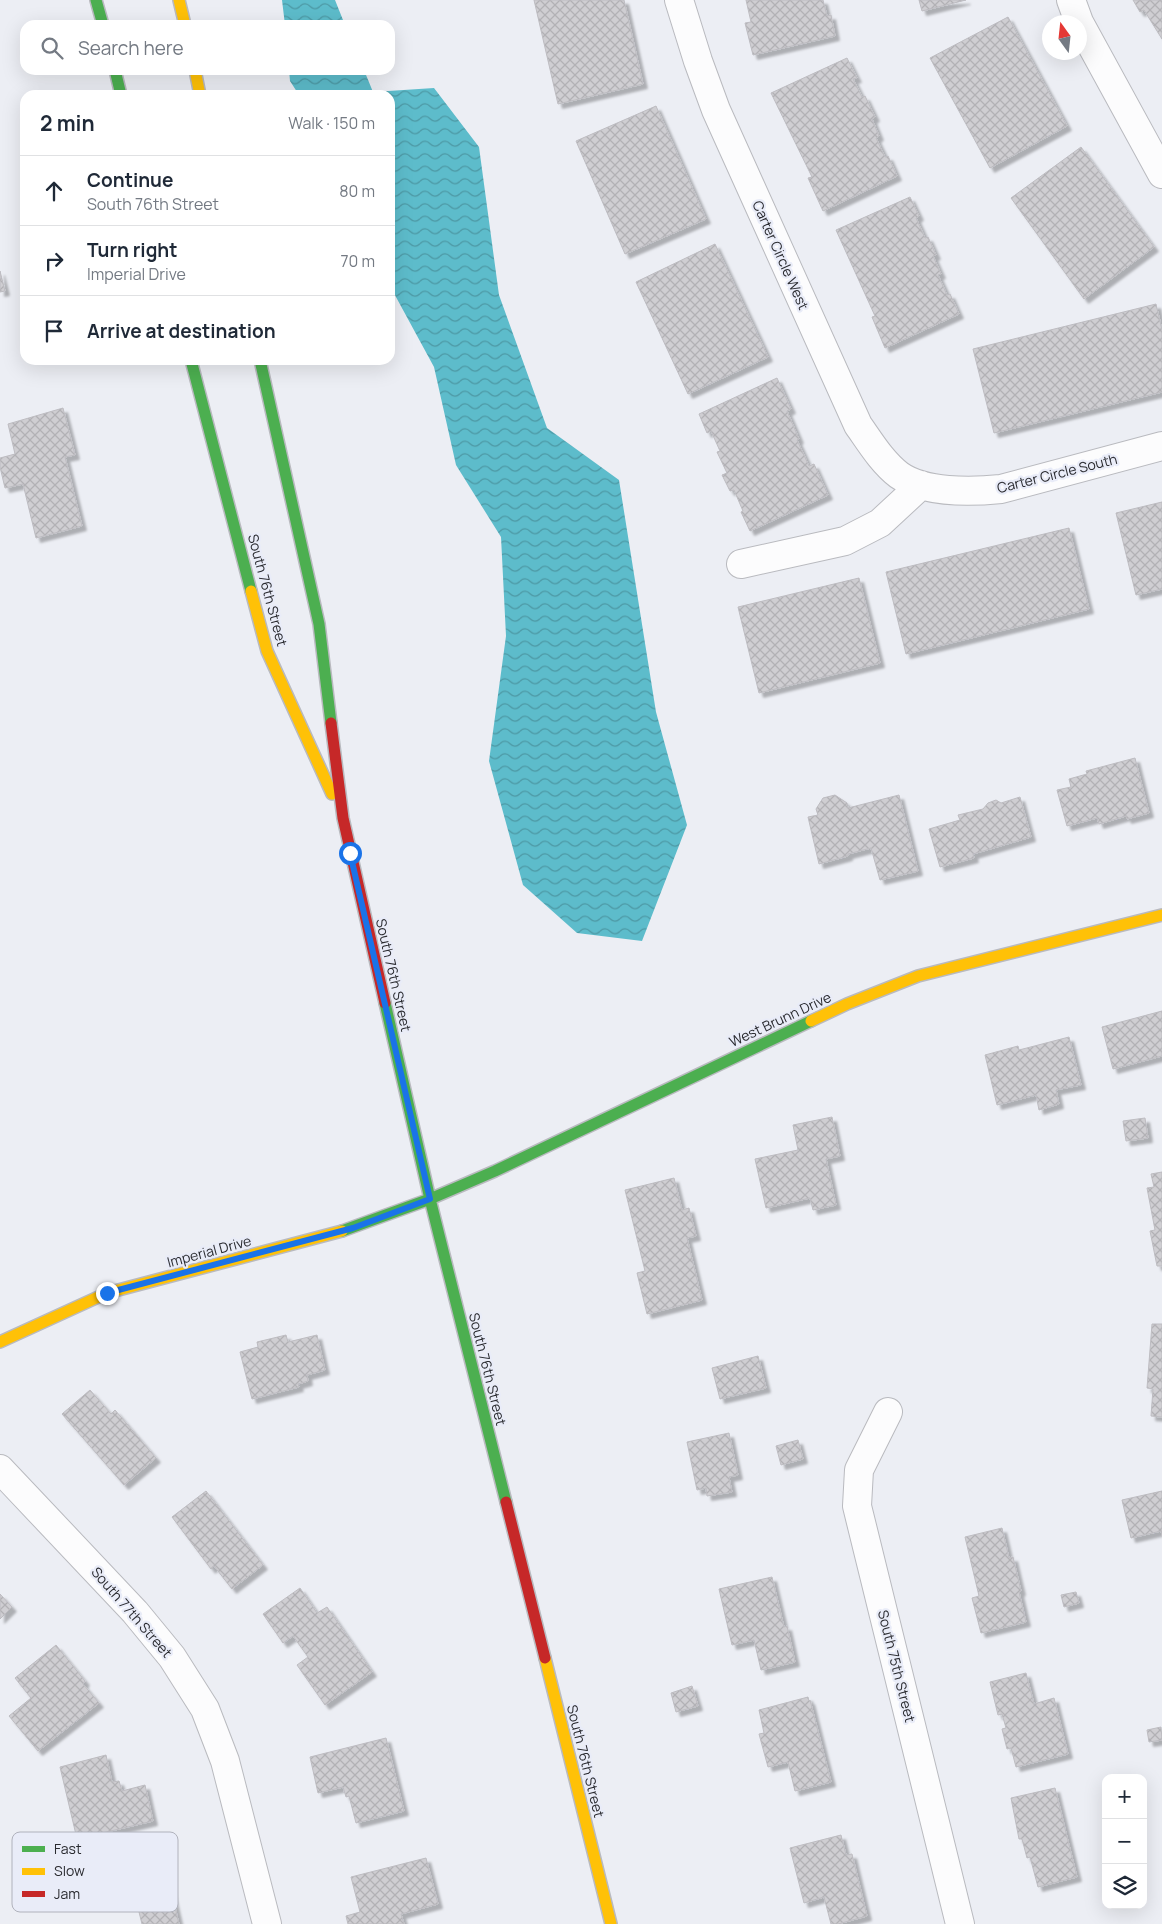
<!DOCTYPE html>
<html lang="en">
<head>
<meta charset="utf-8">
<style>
  :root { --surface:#fff; --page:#f6f6f7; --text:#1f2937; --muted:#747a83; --line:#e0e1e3 }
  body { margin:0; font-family:Manrope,sans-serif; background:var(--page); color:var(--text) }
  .controls { position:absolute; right:15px; bottom:15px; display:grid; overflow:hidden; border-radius:10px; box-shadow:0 5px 20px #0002 }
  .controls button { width:45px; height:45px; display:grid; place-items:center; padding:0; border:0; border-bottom:1px solid var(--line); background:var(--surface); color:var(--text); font:25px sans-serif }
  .compass { position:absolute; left:1042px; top:15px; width:45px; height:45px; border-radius:50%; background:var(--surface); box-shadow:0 5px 20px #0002; rotate:345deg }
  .stop { position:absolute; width:15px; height:15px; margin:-11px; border:4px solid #1a73e8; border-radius:50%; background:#fff }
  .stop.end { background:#1a73e8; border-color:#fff; box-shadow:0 1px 5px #0008 }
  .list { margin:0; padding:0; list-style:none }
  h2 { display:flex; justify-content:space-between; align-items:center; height:65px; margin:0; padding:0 20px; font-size:21px }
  h2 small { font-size:16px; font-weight:400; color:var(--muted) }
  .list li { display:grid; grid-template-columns:32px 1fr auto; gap:15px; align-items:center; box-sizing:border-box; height:70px; padding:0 20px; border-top:1px solid var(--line) }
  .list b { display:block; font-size:19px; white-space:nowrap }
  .list p { margin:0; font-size:16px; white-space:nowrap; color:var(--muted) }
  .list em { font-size:16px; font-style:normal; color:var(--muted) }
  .icon { flex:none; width:28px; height:28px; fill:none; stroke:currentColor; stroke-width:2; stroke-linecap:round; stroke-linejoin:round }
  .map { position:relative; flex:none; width:1162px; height:1924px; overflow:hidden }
  .search { position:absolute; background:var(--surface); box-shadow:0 5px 20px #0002; left:20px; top:20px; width:375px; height:55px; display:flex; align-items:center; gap:12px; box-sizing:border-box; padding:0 18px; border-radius:15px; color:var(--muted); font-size:19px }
  .panel { position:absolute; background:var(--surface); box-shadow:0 5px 20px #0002; left:20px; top:90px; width:375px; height:275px; border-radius:15px }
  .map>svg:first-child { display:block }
  .water { fill:url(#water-waves) }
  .building { fill:url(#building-cross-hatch); stroke:#bdbcc1; filter:url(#shadow) }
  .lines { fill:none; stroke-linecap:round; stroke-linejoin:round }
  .street-casing { stroke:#b9babf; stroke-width:30 }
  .fast-casing { stroke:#b9babf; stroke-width:14 }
  .slow-casing { stroke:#b9babf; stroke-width:14 }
  .jam-casing { stroke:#b9babf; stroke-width:14 }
  .street { stroke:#fcfcfd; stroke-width:28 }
  .fast { stroke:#4caf50; stroke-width:11 }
  .slow { stroke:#ffc107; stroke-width:11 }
  .jam { stroke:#c62828; stroke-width:11 }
  .route { stroke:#1a73e8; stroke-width:6 }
  .labels { text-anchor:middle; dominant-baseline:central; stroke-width:4.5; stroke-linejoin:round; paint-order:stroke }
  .street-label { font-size:14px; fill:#2a2b30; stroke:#e9ecf8 }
  .key { fill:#e9ecf8; stroke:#b0b2bc; stroke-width:1 }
  .key-label { font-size:14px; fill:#2a2b30 }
</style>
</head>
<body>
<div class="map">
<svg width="1162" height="1924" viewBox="0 0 1162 1924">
  <defs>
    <pattern id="water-waves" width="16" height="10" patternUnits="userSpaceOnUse" patternTransform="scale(1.25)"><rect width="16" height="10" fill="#5dbccb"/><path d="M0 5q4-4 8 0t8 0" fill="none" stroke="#4d99a5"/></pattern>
    <pattern id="building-cross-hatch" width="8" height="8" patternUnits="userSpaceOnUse" patternTransform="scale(1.25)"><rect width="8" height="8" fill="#cfced2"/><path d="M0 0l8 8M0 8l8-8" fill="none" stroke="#b2b1b5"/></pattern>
    <filter id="shadow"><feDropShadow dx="4.5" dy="4.5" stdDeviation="1" flood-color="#0004"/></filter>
  </defs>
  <rect width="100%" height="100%" fill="#eceef4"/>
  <!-- water -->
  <path class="water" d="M282,0h53l10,25h-60z
    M289,70h75l9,22 61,-4 45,59 20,148 48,133 72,52 37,232 31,113 -45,116 -65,-8 -54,-48 -34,-124 17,-125 -5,-99 -45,-72 -22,-98 -44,-81v-191h-91l-9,-14z"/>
  <!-- building -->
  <path class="building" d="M534,0h90l19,84 -85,20z
    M746,0h77l4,16 4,-1 4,21 -82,19 -8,-32 6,-1z
    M919,0h47l-44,11z
    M1133,0h29v39l-18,-29 -4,2z
    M1008,17l59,109 -77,42 -60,-110z
    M847,58l10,20 -4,1 9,18 3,-1 10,21 -3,2 7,17 -3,2 9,19 3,-1 9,20 -74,35 -15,-33 4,-1 -41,-84z
    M656,106l50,113 -81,35 -49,-113z
    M1081,147l73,100 -70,52 -73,-101z
    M910,197l9,19 -3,2 9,20 3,-1 8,18 -3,1 8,18 -3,1 9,20 3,-1 9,20 -74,34 -13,-31 3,-1 -39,-86z
    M715,244l53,113 -80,37 -52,-112z
    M0,271l5,20 -5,1z
    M1156,304l6,26v62l-168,41 -21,-84z
    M777,378l14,31 -4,2 12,28 -2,1 12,26 5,-2 14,31 -78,36 -9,-19 2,-1 -9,-21 -4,1 -8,-16 5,-2 -10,-21 3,-1 -9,-20 -4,2 -8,-19z
    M63,408l12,47 -10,2 17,69 -46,12 -13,-54 -18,4 -5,-21v-9l15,-4 -7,-30z
    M1162,502v87l-26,6 -20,-82z
    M1069,528l20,81 -183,45 -20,-82z
    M859,578l21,85 -121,30 -21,-86z
    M1135,758l14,55 -22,6 -1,-3 -27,8 -2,-6 -30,8 -10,-36 14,-3 -2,-8 18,-5 -1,-3z
    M835,795l12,8 1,5 51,-13 19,76 -38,9 -9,-32 -23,6v2l-29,8 -11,-47 10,-2 -2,-6 7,-11z
    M1020,797l11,40 -58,17 1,4 -34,9 -11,-38 31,-9 -2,-5 25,-6 5,-6 8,-3 5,3z
    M1162,1011v45l-49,13 -11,-42z
    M1069,1037l12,48 -25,5 3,14 -20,6 -3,-15 -39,10 -12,-50 33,-9 1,4z
    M832,1117l8,39 -14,3 10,46 -23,5 -3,-12 -44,10 -11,-49 43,-9 -5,-25z
    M1145,1118l3,20 -22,3 -3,-20z
    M1162,1172v94h-5l-7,-35 5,-1 -8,-42 7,-1 -3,-13z
    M674,1178l8,32 7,-2 7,28 -9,2 15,62 -55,14 -10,-41 8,-2 -20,-81z
    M1152,1324h10v93l-11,-1 2,-27 -6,-1z
    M286,1335l2,7 29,-7 8,35 -18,5 1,6 -10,3 1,3 -47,12 -12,-47 18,-5 -1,-5z
    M758,1356l8,32 -46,11 -8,-31z
    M90,1390l21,24 4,-4 41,48 -32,27 -62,-71z
    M729,1433l9,42 -9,2 3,15 -25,4 -1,-8 -9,2 -10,-48z
    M798,1440l5,19 -22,6 -5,-19z
    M206,1491l57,74 -31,24 -18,-23 -3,3 -39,-52z
    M1162,1491v45l-1,-5 -30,7 -9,-38z
    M1002,1528l7,30 4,-1 8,34 -2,1 7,30 -45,11 -9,-35 7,-2 -14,-59z
    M772,1577l12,50 3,-1 8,36 -34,8 -7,-30 -22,5 -13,-56z
    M300,1588l17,25 10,-6 45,65 -47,33 -28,-40 11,-8 -15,-21 -10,7 -20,-29z
    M1076,1592l3,11 -15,4 -3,-12z
    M0,1594l12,13 -12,12z
    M56,1645l29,36 -2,3 16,19 -61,48 -29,-35 22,-18 -16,-20z
    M1026,1673l8,31 20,-6 14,56 -52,13 -5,-19 -4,1 -5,-20 4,-1 -4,-14 -4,1 -8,-33z
    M692,1686l6,20 -22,6 -5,-19z
    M808,1697l1,4 1,-1 21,82 -36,9 -7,-29 -20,5 -9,-33 5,-1 -5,-23z
    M1161,1727l1,13 -13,2 -2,-12z
    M386,1738l18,73 -48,12 -7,-27 -3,1 -3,-10 -25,6 -8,-36z
    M106,1755l6,27 7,-1 3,10 23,-6 8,36 -76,18 -17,-72z
    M1055,1788l22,89 -39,10 -8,-30 -3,1 -5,-19h-3l-8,-41z
    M841,1835l5,20 6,-1 15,62 -29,8h-7l-7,-27 -20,6 -14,-55z
    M161,1847l18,77h-37l-17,-68z
    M426,1858l12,46 -37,10 3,10h-56l-2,-8 14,-4 -9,-35z"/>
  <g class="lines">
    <defs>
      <path id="street" d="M679,0l19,61 18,49 142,315c12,17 24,37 41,50 25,18 72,17 102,14l161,-43
        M1071,0l8,22
        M1080,24l82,150
        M741,564l104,-23 35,-18 41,-38
        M888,1412l-29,58 -2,36 103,418
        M0,1469l135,143 37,45 33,52 20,52 42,163"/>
      <path id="fast" d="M96,0l7,25
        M115,70l6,25
        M191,360l60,231
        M260,360l59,264 12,99
        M385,1003l45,196 76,303
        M342,1231l88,-32 65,-28 316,-150"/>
      <path id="slow" d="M179,0l6,25
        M195,70l5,25
        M251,591l16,60 65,143
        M811,1021l36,-17 71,-28 244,-61
        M0,1342l107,-49 235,-62
        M545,1658l66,266"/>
      <path id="jam" d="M331,723l12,95 42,185
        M506,1502l39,156"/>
    </defs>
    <!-- street casing -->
    <use href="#street" class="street-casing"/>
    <!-- fast casing -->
    <use href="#fast" class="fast-casing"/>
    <!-- slow casing -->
    <use href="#slow" class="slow-casing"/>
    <!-- jam casing -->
    <use href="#jam" class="jam-casing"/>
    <!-- street -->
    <use href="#street" class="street"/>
    <!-- fast -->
    <use href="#fast" class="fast"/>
    <!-- slow -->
    <use href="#slow" class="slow"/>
    <!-- jam -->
    <use href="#jam" class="jam"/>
  </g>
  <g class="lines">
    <!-- route -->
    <path class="route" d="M107,1293l246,-65 77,-29 -80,-346"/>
  </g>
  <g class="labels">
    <!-- street labels -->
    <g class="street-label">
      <text transform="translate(781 255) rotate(66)">Carter Circle West</text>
      <text transform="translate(1057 473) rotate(-14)">Carter Circle South</text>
      <text transform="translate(268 590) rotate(75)">South 76th Street</text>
      <text transform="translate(394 975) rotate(77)">South 76th Street</text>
      <text transform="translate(780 1019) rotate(-25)">West Brunn Drive</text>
      <text transform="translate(209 1251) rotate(-15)">Imperial Drive</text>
      <text transform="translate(488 1369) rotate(76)">South 76th Street</text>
      <text transform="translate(132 1612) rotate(49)">South 77th Street</text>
      <text transform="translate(897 1666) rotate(76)">South 75th Street</text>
      <text transform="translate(586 1761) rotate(76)">South 76th Street</text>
    </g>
  </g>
  <!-- legend -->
  <rect x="12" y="1832" width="166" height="80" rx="8" class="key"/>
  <rect x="22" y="1846" width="23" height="6" fill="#4caf50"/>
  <rect x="22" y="1868" width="23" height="7" fill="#ffc107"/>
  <rect x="22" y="1891" width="23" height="6" fill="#c62828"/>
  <g class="key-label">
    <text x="54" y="1854">Fast</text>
    <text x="54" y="1876">Slow</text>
    <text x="54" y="1899">Jam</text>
  </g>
</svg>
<div class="controls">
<button>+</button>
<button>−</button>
<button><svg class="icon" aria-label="layers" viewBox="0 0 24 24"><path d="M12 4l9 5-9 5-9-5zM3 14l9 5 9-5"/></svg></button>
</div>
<svg class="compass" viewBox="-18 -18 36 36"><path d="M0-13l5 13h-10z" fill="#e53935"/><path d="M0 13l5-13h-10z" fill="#747a83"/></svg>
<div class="stop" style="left:350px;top:853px"></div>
<div class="stop end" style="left:107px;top:1293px"></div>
<div class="search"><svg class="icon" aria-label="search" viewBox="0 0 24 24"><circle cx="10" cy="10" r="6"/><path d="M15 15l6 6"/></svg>Search here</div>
<section class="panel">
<h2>2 min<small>Walk · 150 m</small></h2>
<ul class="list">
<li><svg class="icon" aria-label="ahead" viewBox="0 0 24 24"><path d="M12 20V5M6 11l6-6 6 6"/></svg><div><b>Continue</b><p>South 76th Street</p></div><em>80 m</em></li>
<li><svg class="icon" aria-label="right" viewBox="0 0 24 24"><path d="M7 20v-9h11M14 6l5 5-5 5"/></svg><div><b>Turn right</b><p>Imperial Drive</p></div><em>70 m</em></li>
<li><svg class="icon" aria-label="arrive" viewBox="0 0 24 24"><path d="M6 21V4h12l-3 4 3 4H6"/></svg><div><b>Arrive at destination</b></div></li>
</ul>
</section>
</div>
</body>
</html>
